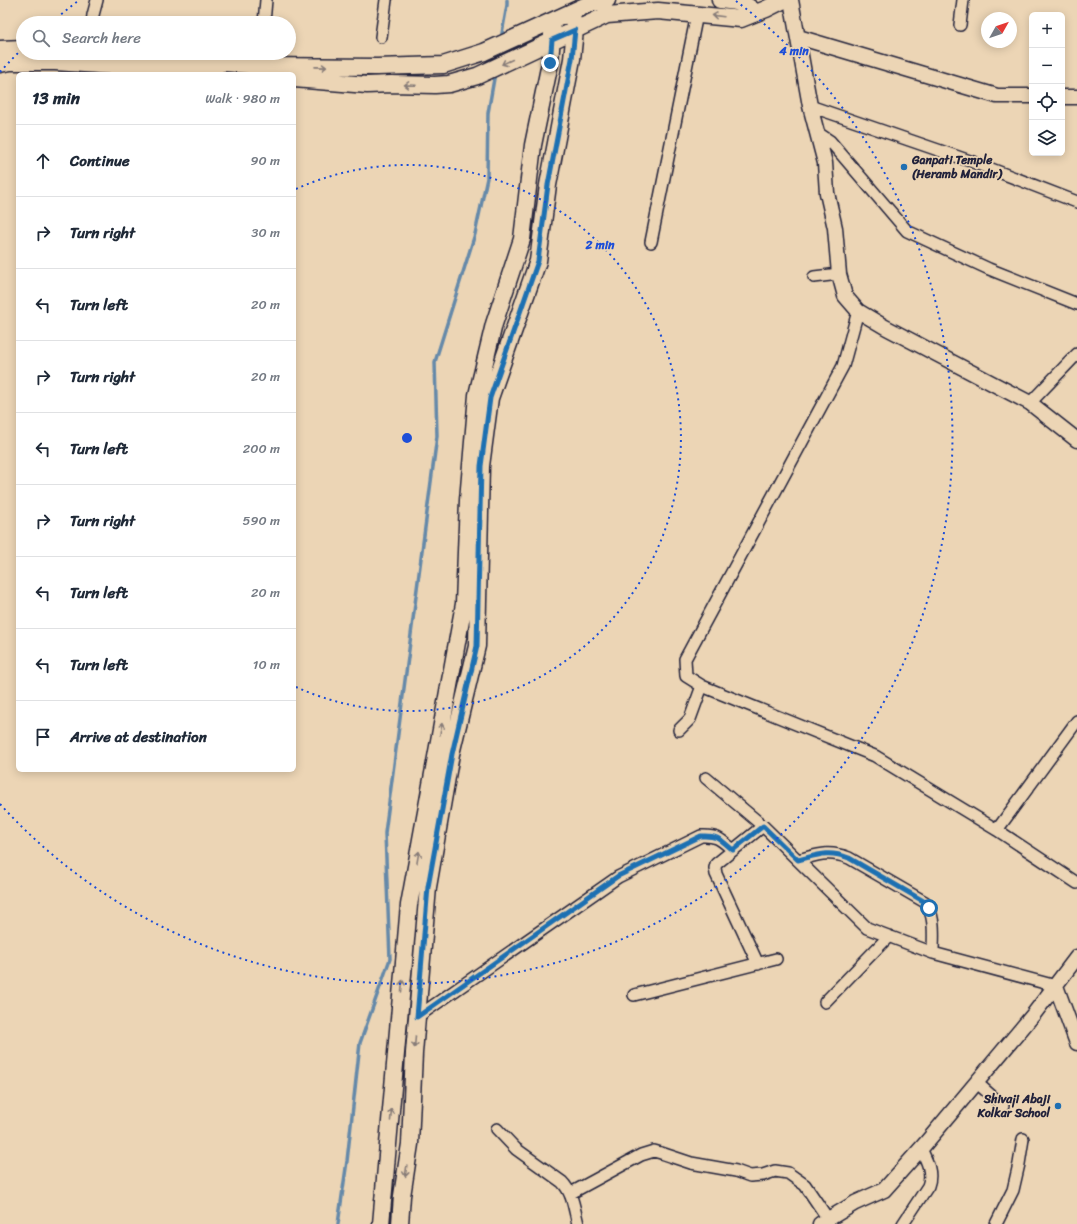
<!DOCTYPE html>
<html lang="en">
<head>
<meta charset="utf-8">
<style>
  :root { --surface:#fff; --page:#f2f2f3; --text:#1f2937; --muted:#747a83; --line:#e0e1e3 }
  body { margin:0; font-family:Sriracha,sans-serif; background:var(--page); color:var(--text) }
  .controls { position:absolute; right:12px; top:12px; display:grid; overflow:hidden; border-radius:6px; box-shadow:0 2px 10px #0003 }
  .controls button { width:36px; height:36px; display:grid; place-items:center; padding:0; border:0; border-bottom:1px solid var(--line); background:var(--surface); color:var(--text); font:20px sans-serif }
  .compass { position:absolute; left:981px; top:12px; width:36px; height:36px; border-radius:50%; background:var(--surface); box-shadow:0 2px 10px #0003; rotate:50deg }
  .stop { position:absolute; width:12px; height:12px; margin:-9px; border:3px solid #1f6fb2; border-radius:50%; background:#fff }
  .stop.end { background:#1f6fb2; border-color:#fff; box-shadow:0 1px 4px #0008 }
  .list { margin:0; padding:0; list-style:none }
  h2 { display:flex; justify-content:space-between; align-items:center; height:52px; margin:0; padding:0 16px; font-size:17px }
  h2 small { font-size:13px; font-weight:400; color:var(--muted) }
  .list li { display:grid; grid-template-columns:26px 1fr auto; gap:12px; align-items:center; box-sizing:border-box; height:72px; padding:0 16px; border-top:1px solid var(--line) }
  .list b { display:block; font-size:15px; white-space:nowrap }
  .list em { font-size:13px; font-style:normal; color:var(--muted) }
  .icon { flex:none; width:22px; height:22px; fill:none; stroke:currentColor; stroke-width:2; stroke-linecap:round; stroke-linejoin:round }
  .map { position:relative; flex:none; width:1077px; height:1224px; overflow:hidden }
  .search { position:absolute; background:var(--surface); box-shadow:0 2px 10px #0003; left:16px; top:16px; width:280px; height:44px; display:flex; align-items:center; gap:10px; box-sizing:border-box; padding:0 14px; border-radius:22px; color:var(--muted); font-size:15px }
  .panel { position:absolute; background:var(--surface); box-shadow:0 2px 10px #0003; left:16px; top:72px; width:280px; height:700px; border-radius:6px }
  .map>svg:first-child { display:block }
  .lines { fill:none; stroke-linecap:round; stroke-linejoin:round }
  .stream { stroke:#6589a9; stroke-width:3.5 }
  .minor-casing { stroke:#22223b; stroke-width:14 }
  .tertiary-casing { stroke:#22223b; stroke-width:17 }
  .secondary-casing { stroke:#22223b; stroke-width:19 }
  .minor { stroke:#ecd5b5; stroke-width:11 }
  .tertiary { stroke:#ecd5b5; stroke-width:14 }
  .secondary { stroke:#ecd5b5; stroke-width:16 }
  .oneway { stroke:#877c78 }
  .route { stroke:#1f6fb2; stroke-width:5 }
  .ring { fill:none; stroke:#1d4ed8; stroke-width:2; stroke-dasharray:2 4 }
  .poi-dot { fill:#1f6fb2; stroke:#ecd5b5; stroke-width:1.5 }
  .labels { text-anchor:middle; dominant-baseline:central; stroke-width:3.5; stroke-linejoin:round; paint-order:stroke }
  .poi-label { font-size:12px; font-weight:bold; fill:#22223b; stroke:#ecd5b5; text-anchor:start }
  .centre { fill:#1d4ed8; stroke:#ecd5b5; stroke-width:2 }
  .ring-label { font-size:12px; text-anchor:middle; font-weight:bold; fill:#1d4ed8; stroke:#ecd5b5; stroke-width:3.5; stroke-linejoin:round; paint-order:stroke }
</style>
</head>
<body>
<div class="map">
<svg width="1077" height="1224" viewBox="0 0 1077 1224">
  <rect width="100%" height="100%" fill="#ecd5b5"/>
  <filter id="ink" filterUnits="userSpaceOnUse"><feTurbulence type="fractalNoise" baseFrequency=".025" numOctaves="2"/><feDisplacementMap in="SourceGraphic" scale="8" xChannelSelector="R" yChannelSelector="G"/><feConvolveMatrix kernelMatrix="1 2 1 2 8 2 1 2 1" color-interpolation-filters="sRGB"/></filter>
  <g filter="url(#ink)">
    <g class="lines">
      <!-- stream -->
      <path class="stream" d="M501,39l6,-34v-5
        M338,1224l9,-63 13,-118 30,-84 -5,-126 52,-397 -2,-74 40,-128 12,-56 1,-65 7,-40"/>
      <defs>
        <path id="minor" d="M92,23l1,-8 4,-15
          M264,23l2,-23
          M960,25l3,-25
          M381,37l5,-37
          M261,74v-21
          M810,106l163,56 104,40
          M818,133l12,8 77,90 82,38 88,35
          M651,242l46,-228
          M814,277l25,-3
          M858,311l-15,55 -158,293 1,17 16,10 173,70 122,74 80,53
          M1030,403l47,-49
          M679,730l11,-11 12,-33
          M706,778l57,48 104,102 66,25 123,33
          M997,830l80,-109
          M798,860c20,-5 30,-10 51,-2l76,44c11,14 8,34 8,51
          M758,964l-42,-90 -1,-6 1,-4 47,-38
          M634,995l142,-36
          M825,1002l64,-66
          M417,1017l201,-140 83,-41c17,-1 20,4 32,14
          M976,1082l27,24
          M497,1129l19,20 46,33c11,11 12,27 16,42
          M571,1193l70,-38 13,-4 7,2 30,10 45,8 14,5 13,-1 12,-4 13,2 17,12 23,34
          M903,1224l25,-38c5,-13 -1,-25 -7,-37
          M996,1224l17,-34 6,-26 4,-25"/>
        <path id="tertiary" d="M791,0l19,106 15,57 2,30 8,35 4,46 6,22 13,15 27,16 145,76 47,37
          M798,37l199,59h35
          M1062,97h15
          M1056,986l21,57
          M820,1224l35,-21 29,-13 41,-46 108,-129 44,-58"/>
        <path id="secondary" d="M720,0c16,2 24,1 36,13
          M0,49l23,-1
          M101,53l160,13 116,1 66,-2 41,-13 105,-48 18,-4
          M0,64l11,-2h44l160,11
          M294,79l73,6 24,-1 44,1 14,-1 28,-8 130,-61 51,-4 83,8 25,-10 18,-9
          M381,1224l28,-319 55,-301 4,-104 9,-105 17,-71 28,-85 11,-94 17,-82 3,-42
          M400,1224l2,-28 8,-52 4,-91 14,-166 23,-133 26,-108 4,-180 9,-68 48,-137 10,-76 24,-126 3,-29 -4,-18"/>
      </defs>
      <!-- minor casing -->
      <use href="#minor" class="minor-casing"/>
      <!-- tertiary casing -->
      <use href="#tertiary" class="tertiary-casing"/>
      <!-- secondary casing -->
      <use href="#secondary" class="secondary-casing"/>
      <!-- minor -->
      <use href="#minor" class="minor"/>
      <!-- tertiary -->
      <use href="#tertiary" class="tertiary"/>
      <!-- secondary -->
      <use href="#secondary" class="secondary"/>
    </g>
    <!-- one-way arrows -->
    <defs><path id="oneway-shaft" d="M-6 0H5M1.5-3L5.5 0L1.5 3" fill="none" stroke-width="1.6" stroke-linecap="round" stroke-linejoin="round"/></defs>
    <g class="oneway">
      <use href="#oneway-shaft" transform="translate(718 16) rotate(-173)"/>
      <use href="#oneway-shaft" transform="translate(507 62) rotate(155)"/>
      <use href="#oneway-shaft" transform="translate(321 67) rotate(1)"/>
      <use href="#oneway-shaft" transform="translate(410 85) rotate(-178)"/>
      <use href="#oneway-shaft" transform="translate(441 729) rotate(-80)"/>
      <use href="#oneway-shaft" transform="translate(418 857) rotate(-80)"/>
      <use href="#oneway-shaft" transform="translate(402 986) rotate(-85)"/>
      <use href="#oneway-shaft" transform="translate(415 1042) rotate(95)"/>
      <use href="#oneway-shaft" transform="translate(391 1115) rotate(-85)"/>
      <use href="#oneway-shaft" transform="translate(406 1171) rotate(98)"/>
    </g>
  </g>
  <g class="lines" filter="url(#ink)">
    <!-- route -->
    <path class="route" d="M550,63l2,-23 23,-10 -3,29 -24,126 -10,76 -48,137 -9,68 -4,180 -25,108 -24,133 -11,130 201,-141 83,-40c17,-1 20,4 32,14l30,-24 35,34c20,-5 30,-10 51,-2l76,44 4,6"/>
  </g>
  <!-- distance rings -->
  <g class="ring">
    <path d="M296 189A273 273 0 1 1 296 687"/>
    <path d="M0 72A547 547 0 0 1 20 51M52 22A547 547 0 0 1 78 1M736 1A547 547 0 1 1 0 804"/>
  </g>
  <!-- markers -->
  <g class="poi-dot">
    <circle cx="904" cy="167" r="4"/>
    <circle cx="1058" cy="1106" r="4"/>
  </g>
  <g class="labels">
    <!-- poi labels -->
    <g class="poi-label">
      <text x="912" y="160">Ganpati Temple<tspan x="912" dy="14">(Heramb Mandir)</tspan></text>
      <text x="1050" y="1099" text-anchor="end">Shivaji Abaji<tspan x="1050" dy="14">Kolkar School</tspan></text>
    </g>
  </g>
  <circle cx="407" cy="438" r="6" class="centre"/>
  <g class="ring-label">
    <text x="794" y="55">4 min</text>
    <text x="600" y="249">2 min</text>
  </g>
</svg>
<div class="controls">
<button>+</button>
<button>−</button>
<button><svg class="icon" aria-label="locate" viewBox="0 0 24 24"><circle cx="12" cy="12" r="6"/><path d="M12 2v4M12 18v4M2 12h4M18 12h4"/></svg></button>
<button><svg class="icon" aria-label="layers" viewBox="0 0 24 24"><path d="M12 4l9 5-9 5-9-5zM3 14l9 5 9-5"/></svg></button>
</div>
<svg class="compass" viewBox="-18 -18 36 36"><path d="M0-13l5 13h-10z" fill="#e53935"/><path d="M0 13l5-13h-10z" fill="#747a83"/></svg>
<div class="stop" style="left:929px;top:908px"></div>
<div class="stop end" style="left:550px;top:63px"></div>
<div class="search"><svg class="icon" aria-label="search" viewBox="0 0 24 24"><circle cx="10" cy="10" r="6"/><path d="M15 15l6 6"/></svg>Search here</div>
<section class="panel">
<h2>13 min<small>Walk · 980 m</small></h2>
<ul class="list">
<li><svg class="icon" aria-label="ahead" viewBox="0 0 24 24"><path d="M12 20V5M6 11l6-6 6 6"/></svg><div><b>Continue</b></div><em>90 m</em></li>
<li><svg class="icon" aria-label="right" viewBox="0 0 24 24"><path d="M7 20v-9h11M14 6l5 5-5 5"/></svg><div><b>Turn right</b></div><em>30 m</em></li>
<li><svg class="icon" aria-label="left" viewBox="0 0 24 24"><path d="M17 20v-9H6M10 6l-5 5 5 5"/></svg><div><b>Turn left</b></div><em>20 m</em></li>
<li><svg class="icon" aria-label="right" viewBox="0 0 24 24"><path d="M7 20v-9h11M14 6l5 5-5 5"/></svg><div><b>Turn right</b></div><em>20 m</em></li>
<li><svg class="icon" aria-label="left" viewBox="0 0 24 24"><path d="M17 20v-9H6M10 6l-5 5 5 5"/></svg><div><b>Turn left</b></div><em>200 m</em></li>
<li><svg class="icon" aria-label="right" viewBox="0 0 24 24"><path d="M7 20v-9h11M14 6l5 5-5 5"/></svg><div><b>Turn right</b></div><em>590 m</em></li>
<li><svg class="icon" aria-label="left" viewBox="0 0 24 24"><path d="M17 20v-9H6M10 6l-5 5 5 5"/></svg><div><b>Turn left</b></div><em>20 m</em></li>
<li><svg class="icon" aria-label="left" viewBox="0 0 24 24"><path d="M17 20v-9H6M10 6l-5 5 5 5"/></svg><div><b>Turn left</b></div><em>10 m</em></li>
<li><svg class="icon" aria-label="arrive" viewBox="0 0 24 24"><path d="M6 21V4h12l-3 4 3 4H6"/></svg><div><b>Arrive at destination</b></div></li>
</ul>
</section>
</div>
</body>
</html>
